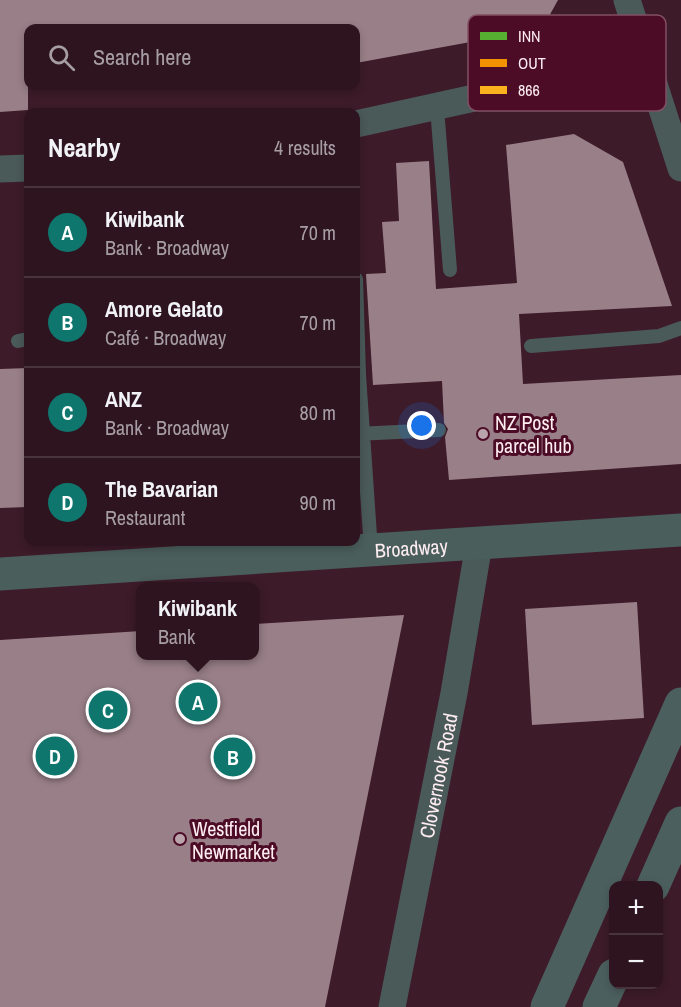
<!DOCTYPE html>
<html lang="en">
<head>
<meta charset="utf-8">
<style>
  :root { --surface:#2e141f; --page:#3a212c; --text:#f1f3f6; --muted:#a79ea4; --line:#49333d; --accent:#0f766e }
  body { margin:0; font-family:"Archivo Narrow",sans-serif; background:var(--page); color:var(--text) }
  .controls { position:absolute; right:18px; bottom:18px; display:grid; overflow:hidden; border-radius:12px; box-shadow:0 3px 9px #0003 }
  .controls button { width:54px; height:54px; display:grid; place-items:center; padding:0; border:0; border-bottom:2px solid var(--line); background:var(--surface); color:var(--text); font:30px sans-serif }
  .you { position:absolute; left:422px; top:426px; width:21px; height:21px; margin:-15px; border:4px solid #fff; border-radius:50%; background:#1a73e8; box-shadow:0 0 0 9px #1a73e833 }
  .badge { display:grid; place-items:center; width:39px; height:39px; border-radius:50%; background:var(--accent); color:#fff; font-size:20px; font-weight:700 }
  .pin { position:absolute; translate:-50% -50%; border:3px solid #fff; box-shadow:0 2px 6px #0006 }
  .popup { position:absolute; left:136px; top:582px; width:123px; height:78px; box-sizing:border-box; display:grid; place-content:center; border-radius:12px; background:var(--surface); filter:drop-shadow(0 2px 4px #0005); font-size:20px; white-space:nowrap; color:var(--muted) }
  .popup b { font-size:22px; color:var(--text) }
  .popup::after { content:''; position:absolute; left:50%; top:100%; margin-left:-12px; border:12px solid transparent; border-top-color:var(--surface) }
  .list { margin:0; padding:0; list-style:none }
  h2 { display:flex; justify-content:space-between; align-items:center; height:78px; margin:0; padding:0 24px; font-size:26px }
  h2 small { font-size:20px; font-weight:400; color:var(--muted) }
  .list li { display:grid; grid-template-columns:39px 1fr auto; gap:18px; align-items:center; box-sizing:border-box; height:90px; padding:0 24px; border-top:2px solid var(--line) }
  .list b { display:block; font-size:22px; white-space:nowrap }
  .list p { margin:0; font-size:20px; white-space:nowrap; color:var(--muted) }
  .list em { font-size:20px; font-style:normal; color:var(--muted) }
  .icon { flex:none; width:33px; height:33px; fill:none; stroke:currentColor; stroke-width:2; stroke-linecap:round; stroke-linejoin:round }
  .map { position:relative; flex:none; width:681px; height:1007px; overflow:hidden }
  .search { position:absolute; background:var(--surface); box-shadow:0 3px 9px #0003; left:24px; top:24px; width:336px; height:66px; display:flex; align-items:center; gap:15px; box-sizing:border-box; padding:0 21px; border-radius:12px; color:var(--muted); font-size:22px }
  .panel { position:absolute; background:var(--surface); box-shadow:0 3px 9px #0003; left:24px; top:108px; width:336px; height:438px; border-radius:12px }
  .map>svg:first-child { display:block }
  .building { fill:#997f88 }
  .lines { fill:none; stroke-linecap:round; stroke-linejoin:round }
  .lane { stroke:#4a5a59; stroke-width:14 }
  .street { stroke:#4a5a59; stroke-width:27 }
  .secondary { stroke:#4a5e5c; stroke-width:33 }
  .highway { stroke:#4c5f5f; stroke-width:33 }
  .poi-dot { fill:#baa4ab; stroke:#4c0c26; stroke-width:2 }
  .labels { text-anchor:middle; dominant-baseline:central; stroke-width:6; stroke-linejoin:round; paint-order:stroke }
  .poi-label { font-size:20px; fill:#feedf1; stroke:#4c0c26; text-anchor:start }
  .street-label { font-size:20px; fill:#feedf1; stroke:#4c0c26 }
  .key { fill:#4c0c26; stroke:#815063; stroke-width:1.5 }
  .key-label { font-size:16px; fill:#feedf1 }
</style>
</head>
<body>
<div class="map">
<svg width="681" height="1007" viewBox="0 0 681 1007">
  <rect width="100%" height="100%" fill="#3d1b29"/>
  <!-- building -->
  <path class="building" d="M0,0h558l-16,29 -186,34v-35h-328v82l-28,2z
    M574,134l49,28 49,144 -153,8 4,70 158,-9v89l-232,16 -4,-43 3,-8 -4,-6 -2,-42 -69,4 -7,-111 20,-1 -4,-51 17,-1 -3,-58 33,-2 7,128 81,-6 -11,-138z
    M28,368v139l-28,1v-139z
    M637,602l7,116 -112,7 -7,-116z
    M404,615l-79,392h-325v-367l141,-9v25h114v-32z"/>
  <g class="lines">
    <!-- lane -->
    <path class="lane" d="M437,108l13,162
      M356,279l3,96 12,175
      M18,341l10,-2
      M531,346l128,-10 22,-8
      M356,434l83,-4"/>
    <!-- street -->
    <g class="street">
      <path d="M627,0l54,168"/>
      <path d="M356,124l291,-64"/>
      <path d="M0,169l28,-1"/>
      <path id="s1" d="M392,1007l62,-314 25,-149"/>
    </g>
    <!-- secondary -->
    <path class="secondary" id="s2" d="M0,574l681,-44"/>
    <!-- highway -->
    <path class="highway" d="M653,886l28,-63
      M547,1007l134,-303
      M599,1007l15,-32"/>
  </g>
  <!-- markers -->
  <g class="poi-dot">
    <circle cx="483" cy="434" r="6"/>
    <circle cx="180" cy="839" r="6"/>
  </g>
  <g class="labels">
    <!-- poi labels -->
    <g class="poi-label">
      <text x="495" y="422">NZ Post<tspan x="495" dy="23">parcel hub</tspan></text>
      <text x="192" y="828">Westfield<tspan x="192" dy="23">Newmarket</tspan></text>
    </g>
    <!-- street labels -->
    <g class="street-label">
      <text stroke="none"><textPath href="#s2" startOffset="412">Broadway</textPath></text>
      <text stroke="none"><textPath href="#s1" startOffset="236">Clovernook Road</textPath></text>
    </g>
  </g>
  <!-- legend -->
  <rect x="468" y="15" width="198" height="96" rx="9" class="key"/>
  <rect x="480" y="32" width="27" height="8" fill="#56af31"/>
  <rect x="480" y="59" width="27" height="8" fill="#f39200"/>
  <rect x="480" y="86" width="27" height="8" fill="#f9b11e"/>
  <g class="key-label">
    <text x="518" y="42">INN</text>
    <text x="518" y="69">OUT</text>
    <text x="518" y="96">866</text>
  </g>
</svg>
<div class="controls">
<button>+</button>
<button>−</button>
</div>
<div class="you"></div>
<div class="pin badge" style="left:198px;top:702px">A</div>
<div class="popup"><b>Kiwibank</b>Bank</div>
<div class="pin badge" style="left:233px;top:757px">B</div>
<div class="pin badge" style="left:108px;top:710px">C</div>
<div class="pin badge" style="left:55px;top:756px">D</div>
<div class="search"><svg class="icon" aria-label="search" viewBox="0 0 24 24"><circle cx="10" cy="10" r="6"/><path d="M15 15l6 6"/></svg>Search here</div>
<section class="panel">
<h2>Nearby<small>4 results</small></h2>
<ul class="list">
<li><span class="badge">A</span><div><b>Kiwibank</b><p>Bank · Broadway</p></div><em>70 m</em></li>
<li><span class="badge">B</span><div><b>Amore Gelato</b><p>Café · Broadway</p></div><em>70 m</em></li>
<li><span class="badge">C</span><div><b>ANZ</b><p>Bank · Broadway</p></div><em>80 m</em></li>
<li><span class="badge">D</span><div><b>The Bavarian</b><p>Restaurant</p></div><em>90 m</em></li>
</ul>
</section>
</div>
</body>
</html>
